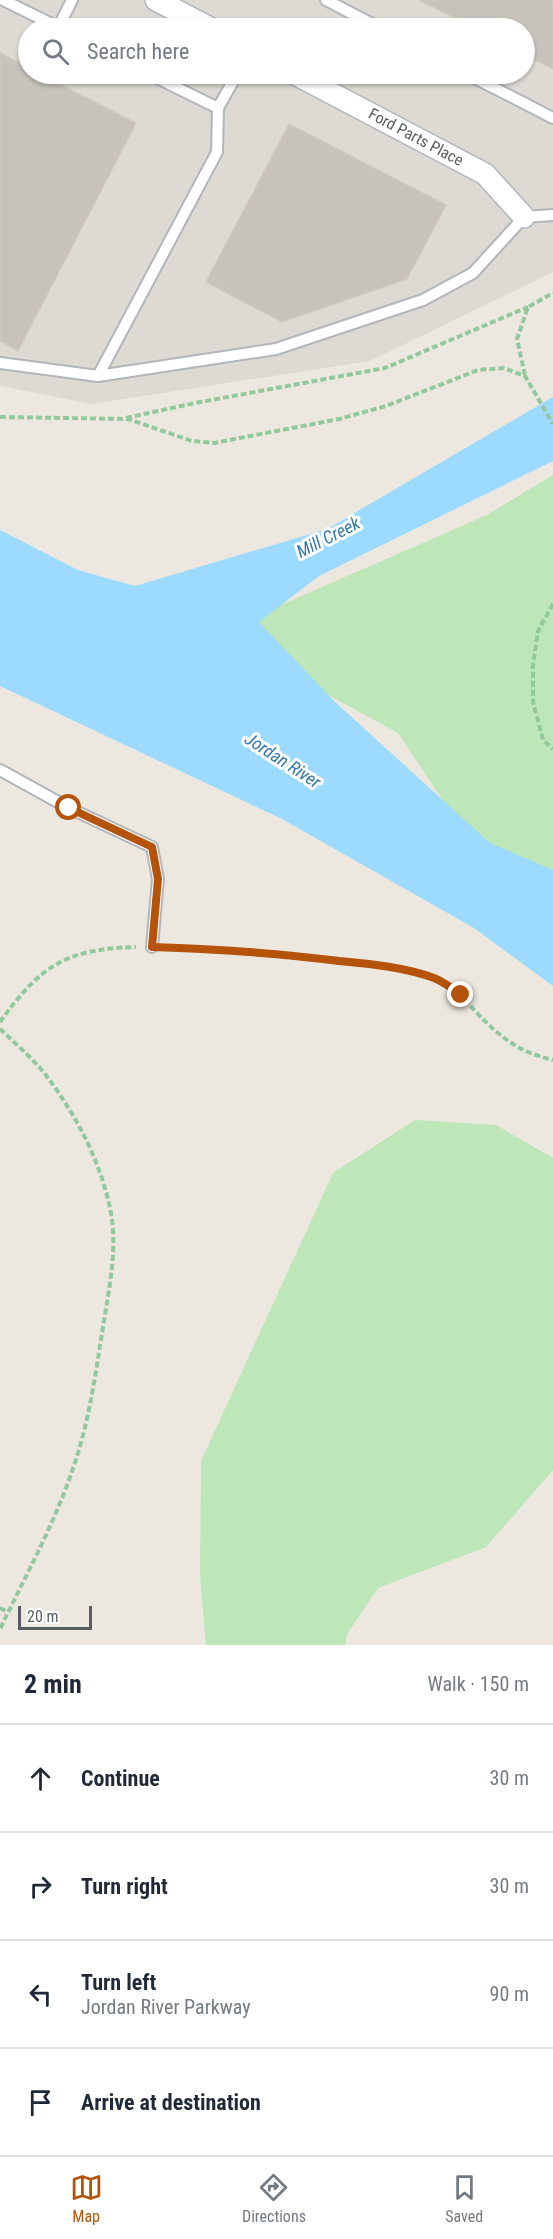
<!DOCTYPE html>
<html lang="en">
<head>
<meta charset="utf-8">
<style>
  :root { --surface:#fff; --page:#f6f6f7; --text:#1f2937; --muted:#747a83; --line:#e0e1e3; --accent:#b45309 }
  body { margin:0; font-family:"Roboto Condensed",sans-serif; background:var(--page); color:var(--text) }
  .scale { position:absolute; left:18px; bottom:15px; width:74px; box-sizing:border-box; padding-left:6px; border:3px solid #585d61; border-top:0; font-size:16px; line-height:21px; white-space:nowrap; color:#585d61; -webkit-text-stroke:4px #fff; paint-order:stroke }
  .stop { position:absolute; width:18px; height:18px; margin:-14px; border:4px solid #b45309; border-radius:50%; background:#fff }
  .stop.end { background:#b45309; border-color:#fff; box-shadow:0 2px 6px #0008 }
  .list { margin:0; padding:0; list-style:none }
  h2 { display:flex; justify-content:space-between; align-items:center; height:78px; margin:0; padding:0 24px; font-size:26px }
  h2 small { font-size:20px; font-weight:400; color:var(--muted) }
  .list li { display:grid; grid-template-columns:39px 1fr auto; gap:18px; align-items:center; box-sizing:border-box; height:108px; padding:0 24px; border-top:2px solid var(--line) }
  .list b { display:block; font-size:22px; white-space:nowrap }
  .list p { margin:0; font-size:20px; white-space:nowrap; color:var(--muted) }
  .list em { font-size:20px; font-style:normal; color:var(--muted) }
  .icon { flex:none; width:33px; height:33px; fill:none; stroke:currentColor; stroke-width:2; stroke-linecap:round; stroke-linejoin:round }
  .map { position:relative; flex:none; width:553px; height:1645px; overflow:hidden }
  .search { position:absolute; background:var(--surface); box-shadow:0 2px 4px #0004; left:18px; right:18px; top:18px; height:66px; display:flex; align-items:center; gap:15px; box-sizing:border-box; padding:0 21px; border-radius:33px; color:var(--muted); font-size:22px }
  .sheet { height:510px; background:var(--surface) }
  nav { display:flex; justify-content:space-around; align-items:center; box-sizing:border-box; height:84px; border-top:2px solid var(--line); background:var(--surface); font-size:16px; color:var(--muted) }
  nav a { display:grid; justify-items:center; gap:3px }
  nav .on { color:var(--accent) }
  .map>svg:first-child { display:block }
  .industrial { fill:#dddad4; fill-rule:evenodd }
  .green { fill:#bde6b9 }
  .water { fill:#9cdbff }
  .building { fill:#c7c3bc; stroke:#d1c9bd; stroke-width:1.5 }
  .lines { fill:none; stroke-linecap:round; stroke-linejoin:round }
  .lane-casing { stroke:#b2b6bb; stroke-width:14 }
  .street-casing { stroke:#b2b6bb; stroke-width:24 }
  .path { stroke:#92c89d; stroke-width:4; stroke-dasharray:6 3; stroke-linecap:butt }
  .lane { stroke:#fff; stroke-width:10 }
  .street { stroke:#fff; stroke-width:21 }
  .route { stroke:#b45309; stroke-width:8 }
  .labels { text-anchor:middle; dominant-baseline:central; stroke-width:6; stroke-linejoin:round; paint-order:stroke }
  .street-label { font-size:16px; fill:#585d61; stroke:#fff }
  .water-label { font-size:18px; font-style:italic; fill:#3378ad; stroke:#fff }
</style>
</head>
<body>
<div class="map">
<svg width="553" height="1645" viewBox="0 0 553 1645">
  <rect width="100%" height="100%" fill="#ece8df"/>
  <!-- industrial -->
  <path class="industrial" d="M0,0h553v272l-183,89 -279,43 -91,-18zM28,28h496v46h-496z"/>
  <!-- green -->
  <path class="green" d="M553,475v447l-95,-99 -60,-90 -139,-76 -15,-36 243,-106z
    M415,1120l81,5 57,33v312l-67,77 -108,41 -31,46 -2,11h-139l-6,-70 1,-114 132,-288z"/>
  <!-- water -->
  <path class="water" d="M553,397v64l-234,115 -60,46 75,79 156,142 63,27v116l-79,-58 -192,-109 -282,-133v-156l78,40 57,16 192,-57z"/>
  <!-- building -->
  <path class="building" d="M419,0h134v69l-29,-15v-26h-49z
    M0,53l28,15v6h12l96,49 -118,228 -18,-10z
    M289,124l157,81 -39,74 -125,43 -76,-40z"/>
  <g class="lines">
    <defs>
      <path id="lane" d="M3,0l57,28
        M326,0l54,28
        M58,28l14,-28
        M149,74l69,34
        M467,74l86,44
        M0,363l98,13 119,-224 1,-44 19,-34
        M98,376l178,-27 147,-49 50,-27 51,-56 29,-2
        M0,770l69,38 83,39 6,32 -6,68"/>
      <path id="street" d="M156,0l54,28
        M295,74l190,100 39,43"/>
    </defs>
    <!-- lane casing -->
    <use href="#lane" class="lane-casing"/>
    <!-- street casing -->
    <use href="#street" class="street-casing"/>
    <!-- path -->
    <path class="path" d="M525,375l-8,-36 11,-32 25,-14
      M0,417l128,2 64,22 22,2 125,-24 47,-13 92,-36 26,-2 21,8 28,48
      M126,418l69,-15 190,-35 143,-61
      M553,604l-15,27 -5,34v37l10,38 10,9
      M168,948c61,1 121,7 182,14 30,4 66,6 93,20 14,8 24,20 34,31 24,25 42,39 76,47
      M0,1022c41,-57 66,-73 136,-75
      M0,1029c15,14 32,29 45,45 30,39 55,86 65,134 8,38 0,75 -6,113 -7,41 -12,84 -24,125 -18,64 -51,123 -80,183
      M0,1608l8,4"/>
    <!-- lane -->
    <use href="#lane" class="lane"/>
    <!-- street -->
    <use href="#street" class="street"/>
  </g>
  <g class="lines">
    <!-- route -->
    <path class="route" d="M69,808l83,39 6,32 -6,68c63,2 125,6 187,14 31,3 65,6 95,17 10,4 18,10 27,17"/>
  </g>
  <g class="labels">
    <!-- street labels -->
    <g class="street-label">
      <text transform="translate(416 137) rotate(28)">Ford Parts Place</text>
    </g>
    <!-- water labels -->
    <g class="water-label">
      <text transform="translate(328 537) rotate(-27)">Mill Creek</text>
      <text transform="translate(283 760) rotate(33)">Jordan River</text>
    </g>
  </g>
</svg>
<div class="scale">20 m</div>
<div class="stop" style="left:69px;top:808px"></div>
<div class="stop end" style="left:461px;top:995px"></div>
<div class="search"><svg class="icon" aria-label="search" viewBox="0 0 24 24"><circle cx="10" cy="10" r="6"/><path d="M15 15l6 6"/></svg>Search here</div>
</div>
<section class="sheet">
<h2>2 min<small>Walk · 150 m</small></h2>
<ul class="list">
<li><svg class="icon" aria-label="ahead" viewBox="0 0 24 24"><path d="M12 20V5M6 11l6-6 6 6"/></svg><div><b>Continue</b></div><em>30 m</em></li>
<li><svg class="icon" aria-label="right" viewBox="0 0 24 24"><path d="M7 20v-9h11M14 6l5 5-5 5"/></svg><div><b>Turn right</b></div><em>30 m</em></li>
<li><svg class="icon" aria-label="left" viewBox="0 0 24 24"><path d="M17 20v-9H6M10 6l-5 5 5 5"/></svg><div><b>Turn left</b><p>Jordan River Parkway</p></div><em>90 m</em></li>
<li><svg class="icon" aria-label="arrive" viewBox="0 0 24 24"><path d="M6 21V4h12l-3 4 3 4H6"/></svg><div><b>Arrive at destination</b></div></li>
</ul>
</section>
<nav>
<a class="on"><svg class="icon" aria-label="map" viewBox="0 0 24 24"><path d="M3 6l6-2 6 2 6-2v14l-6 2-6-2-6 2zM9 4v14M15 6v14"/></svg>Map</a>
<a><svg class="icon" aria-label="directions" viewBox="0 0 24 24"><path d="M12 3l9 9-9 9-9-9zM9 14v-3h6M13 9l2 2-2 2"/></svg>Directions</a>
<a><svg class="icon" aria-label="saved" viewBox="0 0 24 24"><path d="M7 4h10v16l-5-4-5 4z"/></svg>Saved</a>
</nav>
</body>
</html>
